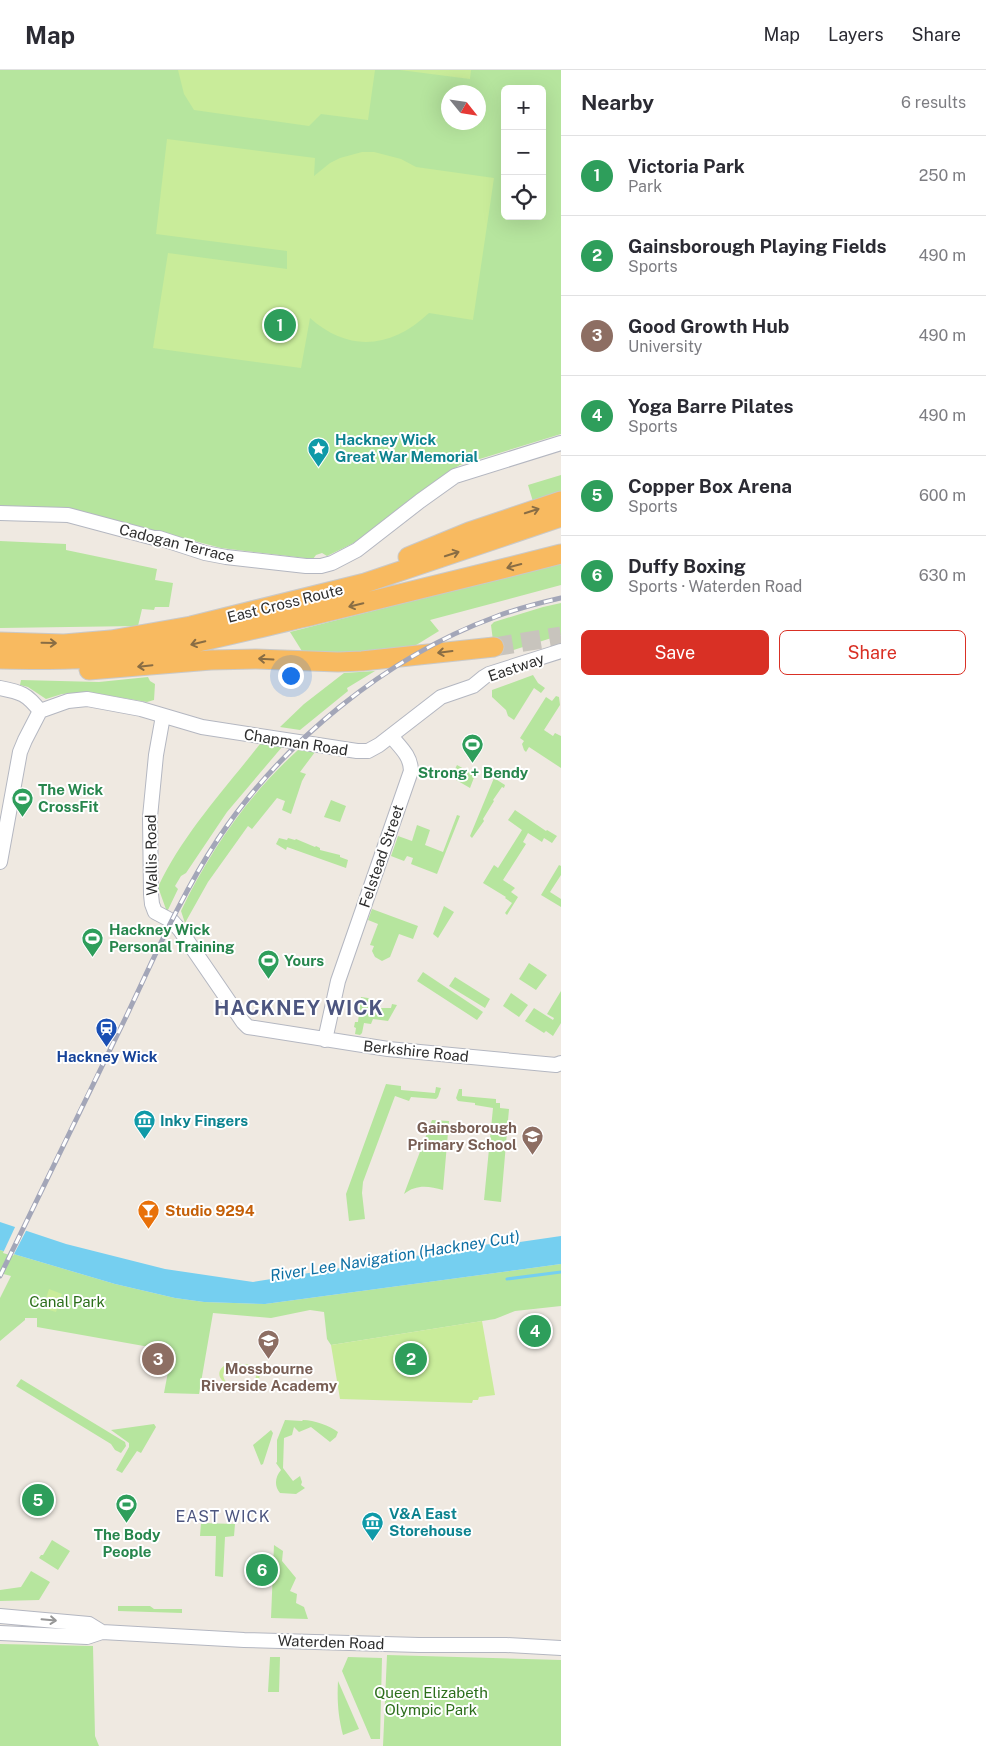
<!DOCTYPE html>
<html lang="en">
<head>
<meta charset="utf-8">
<style>
  :root { --surface:#fff; --page:#f7f7f7; --text:#2b2b33; --muted:#7c7c81; --line:#e1e1e2; --accent:#d93025 }
  body { margin:0; font-family:"Public Sans",sans-serif; background:var(--page); color:var(--text) }
  .controls { position:absolute; right:15px; top:15px; display:grid; overflow:hidden; border-radius:8px; box-shadow:0 5px 20px #0002 }
  .controls button { width:45px; height:45px; display:grid; place-items:center; padding:0; border:0; border-bottom:1px solid var(--line); background:var(--surface); color:var(--text); font:25px sans-serif }
  .compass { position:absolute; left:441px; top:15px; width:45px; height:45px; border-radius:50%; background:var(--surface); box-shadow:0 5px 20px #0002; rotate:120deg }
  .you { position:absolute; left:290px; top:605px; width:18px; height:18px; margin:-12px; border:4px solid #fff; border-radius:50%; background:#1a73e8; box-shadow:0 0 0 8px #1a73e833 }
  .badge { display:grid; place-items:center; width:32px; height:32px; border-radius:50%; background:var(--accent); color:#fff; font-size:16px; font-weight:700 }
  .pin { position:absolute; translate:-50% -50%; border:2px solid #fff; box-shadow:0 1px 5px #0006 }
  .list { margin:0; padding:0; list-style:none }
  h2 { display:flex; justify-content:space-between; align-items:center; height:65px; margin:0; padding:0 20px; font-size:21px }
  h2 small { font-size:16px; font-weight:400; color:var(--muted) }
  .list li { display:grid; grid-template-columns:32px 1fr auto; gap:15px; align-items:center; box-sizing:border-box; height:80px; padding:0 20px; border-top:1px solid var(--line) }
  .list b { display:block; font-size:19px; white-space:nowrap }
  .list p { margin:0; font-size:16px; white-space:nowrap; color:var(--muted) }
  .list em { font-size:16px; font-style:normal; color:var(--muted) }
  .actions { display:flex; gap:10px; padding:15px 20px }
  .actions a { flex:1; padding:11px 0; border:1px solid var(--accent); border-radius:8px; text-align:center; font-size:18px; color:var(--accent) }
  .actions .main { background:var(--accent); color:#fff }
  .icon { flex:none; width:28px; height:28px; fill:none; stroke:currentColor; stroke-width:2; stroke-linecap:round; stroke-linejoin:round }
  .map { position:relative; flex:none; width:561px; height:1676px; overflow:hidden }
  header { display:flex; align-items:center; gap:30px; box-sizing:border-box; height:70px; padding:0 25px; background:var(--surface); border-bottom:1px solid var(--line) }
  header strong { font-size:24px }
  nav { display:flex; gap:28px; margin-inline-start:auto; font-size:18px }
  main { display:flex }
  aside { flex:1; background:var(--surface) }
  .map>svg:first-child { display:block }
  .green { fill:#b6e59e; fill-rule:evenodd }
  .pitch { fill:#c9ec9a; fill-rule:evenodd }
  .water { fill:#75cff0 }
  .pier { fill:#efe9e1 }
  .lines { fill:none; stroke-linecap:round; stroke-linejoin:round }
  .stream { stroke:#75cff0; stroke-width:3 }
  .trunk-tunnel { stroke:#c8c4bd; stroke-width:19; stroke-dasharray:19 9; stroke-linecap:butt }
  .tertiary-casing { stroke:#b4b7c1; stroke-width:16 }
  .trunk-casing { stroke:#c9c9c9; stroke-width:21 }
  .tertiary { stroke:#fff; stroke-width:14 }
  .trunk { stroke:#f8ba60; stroke-width:19 }
  .rail-casing { stroke:#a3a6b8; stroke-width:5 }
  .rail { stroke:#fff; stroke-width:3; stroke-dasharray:9; stroke-linecap:butt }
  .oneway { stroke:#896d44 }
  .oneway2 { stroke:#969696 }
  .labels { text-anchor:middle; dominant-baseline:central; stroke-width:4; stroke-linejoin:round; paint-order:stroke }
  .culture-label { font-size:15px; font-weight:bold; fill:#0d838f; stroke:#fff; text-anchor:start }
  .street-label { font-size:15px; fill:#2e2e2e; stroke:#fff }
  .leisure-label { font-size:15px; font-weight:bold; fill:#27864d; stroke:#fff; text-anchor:start }
  .transit-label { font-size:15px; font-weight:bold; fill:#164399; stroke:#fff }
  .education-label { font-size:15px; font-weight:bold; fill:#785e54; stroke:#fff; text-anchor:end }
  .food-label { font-size:15px; font-weight:bold; fill:#c56008; stroke:#fff; text-anchor:start }
  .park-label { font-size:15px; fill:#2c6e1b; stroke:#fff }
  .water-label { font-size:16px; font-style:italic; fill:#0d6fa3; stroke:#fff }
  .neighbourhood-label { font-size:16px; letter-spacing:1px; fill:#4d5680; stroke:#fff }
  .district-label { font-size:20px; font-weight:bold; letter-spacing:1px; fill:#4d5680; stroke:#fff }
</style>
</head>
<body>
<header>
<strong>Map</strong>
<nav><a>Map</a><a>Layers</a><a>Share</a></nav>
</header>
<main>
<div class="map">
<svg width="561" height="1676" viewBox="0 0 561 1676">
  <rect width="100%" height="100%" fill="#efe9e1"/>
  <!-- green -->
  <path class="green" d="M0,0h561v364l-101,31 -10,6 -88,68 -35,17 -5,-3 -6,2 -3,4 -92,-11 -152,-40 -69,-2zM505,19h37v127h-37zM448,22h30v30h-30z
    M561,405v22l-27,8 -6,-20z
    M0,471l66,3v6l91,19 -2,11 18,3 -4,24h-14l-1,3 -12,-1 -4,17 -138,2z
    M561,493v22l-131,35 9,11 -39,24 -95,1 -15,-24z
    M561,533v32l-66,21 -4,-31 3,-3 49,-15z
    M375,601l-28,17 1,3 -48,39 -20,-3 24,-23 40,-31z
    M533,605l5,8 7,5 -4,5 -7,-5 -20,32 -6,-4 -2,-6 -14,-13v-7z
    M148,607l2,4 5,3 -1,16 -7,2 -59,-10 -26,2 -16,5 -18,-12 -8,-2 1,-5 78,2z
    M556,626l3,1 1,8 -16,25 9,6 2,-3 6,3v32l-32,-21 -3,5 -2,-2 -2,-6 2,-3 -4,-3 26,-41 6,4z
    M260,674l22,3 -55,65 -41,61 -5,3 -6,10 3,3 -11,23 -9,-25c25,-53 66,-97 102,-143z
    M298,680l17,2 -15,20 6,2 -4,7 -11,33 -9,-4 3,-9 -8,-3 -25,31 -4,-3 -40,56 -23,41 -4,-12c28,-59 68,-117 117,-161z
    M457,695l18,10 -5,13 -19,-11z
    M494,708l11,7 -1,3 -2,-1 -9,13 1,1 -11,18 1,2 -12,17 -2,-2z
    M331,730l15,6 -6,16 -16,-5z
    M515,740l31,21 1,-1 10,6 -5,7 -8,-5 -2,4 -14,-9 -5,9 3,2 -23,36 12,8 -4,4 7,5 -11,18 -2,-2 7,-10 -7,-5 1,-1 -23,-14 11,-18 4,3 24,-38 -14,-10z
    M457,745l3,1 -23,58 -26,-10 2,-6 -6,-2 -3,5 -13,-5 7,-20 14,5 5,-16 13,5 -5,15 18,7z
    M279,768l8,2 1,-2 7,2 1,-1 19,8 1,-1 4,2v2l20,5v2l8,3 -2,8 -59,-21 -1,3 -10,-6z
    M559,795l2,1v9l-11,17 11,7v8l-20,-12z
    M444,836l10,6 -16,26 -5,-4z
    M372,839l46,17 -5,13 -14,-5 -9,23 -8,4 -7,-4 -3,-6 2,-5 -4,-1 8,-21 -10,-4z
    M529,893l18,12 -11,15 -17,-11z
    M423,902l60,40 -6,8 -60,-39z
    M455,907l35,22 -5,9 -36,-22z
    M561,921v32l-8,13 -7,-5 -2,2 -19,-12 9,-13 19,12 1,-2 -7,-4z
    M511,923l17,12 -9,12 -16,-11z
    M361,927l14,2 -1,6 5,1v2h12l1,-4 5,1 -9,16 -15,-2 -2,5 -7,-1 -2,10 -2,2 -5,-1 1,-6 -2,-1 1,-5h3z
    M386,1014l15,2v4l34,3 1,-6 5,1 -3,9 -2,2 -25,-2 -2,4 -14,-5 -32,86 -1,11 3,26 -16,2 -3,-27z
    M459,1019h3v7l34,3v4h4v5l9,1 -8,93 -17,-2 9,-92 -18,-3v-2l-17,-2 -2,-3z
    M432,1050l17,1 -6,69c-14,-4 -27,-6 -39,4z
    M0,1180l115,34 60,14 29,4 61,2 296,-40v42l-46,5 -20,8 -164,26 -4,-6 -3,-27 -14,-2 -39,8 -58,-5 -14,81 -35,-1 8,-42 -135,-24v-9h-12v2l-25,21v-43l11,-22 -11,-3z
    M21,1309l104,63 1,4 -5,7 -6,-3 -4,-6 -95,-58z
    M285,1350l17,1 1,-1c11,0 27,6 35,12l-2,5 -6,5 -19,-15 -12,5 -5,-5 -2,8 -8,3 -1,30 10,13 7,-5 2,6 -1,3 4,3 -9,6 -16,-1c-6,-7 -5,-16 1,-23l-5,-7 1,-1v-22z
    M154,1354l2,3 -15,26 -4,-2 -15,22 -6,-3 13,-23v-4l-18,-13z
    M271,1360l2,3 -10,31 -2,1 -8,-20z
    M201,1453l34,1 -1,12 -9,1 -2,40 -8,-1 1,-40h-16z
    M52,1470l18,11 -12,19 -19,-12 2,-3h2z
    M274,1475l9,6 -1,10 14,17 -6,13 7,3 -1,9 8,4 4,12 -37,-1z
    M31,1501l19,11 -11,18 -39,1v-11l21,-3z
    M118,1536h32l4,3h28v4l-64,-2z
    M0,1574l93,2 2,90 4,10h-99z
    M387,1585l174,5v86h-178z
    M270,1587h10l-1,35h-11z
    M348,1587l34,1 -2,81h-9l-29,-68z
    M338,1611l21,48 -16,6c-5,-19 -6,-35 -5,-54z"/>
  <!-- pitch -->
  <path class="pitch" d="M178,0h197l-7,50 -47,-6 -12,12 -115,-16 -10,-16z
    M400,0h71l-1,9z
    M167,69l148,19 -1,18 16,-13 10,-5 22,-6h12l27,7 15,8 78,11 -21,142 -44,-7c-37,35 -80,40 -119,5l-9,50 -148,-20 15,-95 119,16v-18l-131,-17z
    M49,1219l13,5 -6,18 -13,-4z
    M482,1251l13,74 -16,2 -1,3h-5l-1,3 -132,-4 -9,-54z
    M228,1293l27,2 5,8 -1,8c-15,17 -58,-2 -31,-18zM230,1296l22,2 4,4c1,12 -7,12 -16,11 -4,0 -9,1 -13,-1 -3,-2 -3,-4 -4,-7l2,-6z"/>
  <!-- water -->
  <path class="water" d="M0,1152l66,22 99,25 88,13 243,-39 11,-1 6,1 48,-7v28l-296,40 -61,-2 -29,-4 -60,-14 -115,-34z"/>
  <!-- pier -->
  <path class="pier" d="M16,1155l11,4 -14,27 -10,-3z"/>
  <g class="lines">
    <!-- stream -->
    <path class="stream" d="M507,1209l54,-7"/>
    <!-- trunk-tunnel -->
    <path class="trunk-tunnel" d="M494,577l67,-11"/>
    <defs>
      <path id="tertiary" d="M0,443l68,2 86,23h5l46,15 21,4 80,9h15l11,-3 25,-13 63,-49 35,-25 106,-33
        M0,618c21,4 27,6 40,23
        M163,646l-7,39 -6,62 1,77 1,10 3,8 17,9 8,9 63,92 5,5 140,22 168,16 5,-2
        M0,792l20,-110 5,-12 15,-29 28,-10 19,-2 54,10 61,18 155,24h11l11,-6 62,-48 32,-11 11,-9 5,-3 72,-23
        M325,970l13,-59 73,-210c0,-15 -11,-24 -20,-35
        M0,1546l89,8 13,8
        M0,1563l87,4 15,-5 142,8 175,5h87l55,3"/>
      <path id="trunk" d="M408,487l61,-25 92,-31
        M0,572l64,2 47,-4 80,-14 174,-43 196,-66
        M0,589c48,1 96,1 144,-6 57,-10 114,-25 170,-38 83,-20 165,-40 247,-61
        M89,600l122,-10 45,-1 82,3 24,-1 132,-14"/>
    </defs>
    <!-- tertiary casing -->
    <use href="#tertiary" class="tertiary-casing"/>
    <!-- trunk casing -->
    <use href="#trunk" class="trunk-casing"/>
    <!-- tertiary -->
    <use href="#tertiary" class="tertiary"/>
    <!-- trunk -->
    <use href="#trunk" class="trunk"/>
    <defs>
      <path id="rail" d="M0,1206c42,-86 83,-172 125,-257 29,-61 56,-124 93,-180 64,-96 168,-182 277,-222 21,-8 44,-14 66,-19"/>
    </defs>
    <!-- rail casing -->
    <use href="#rail" class="rail-casing"/>
    <!-- rail -->
    <use href="#rail" class="rail"/>
  </g>
  <!-- one-way arrows -->
  <defs><path id="oneway-shaft" d="M-6 0H5M1.5-3L5.5 0L1.5 3" fill="none" stroke-width="1.6" stroke-linecap="round" stroke-linejoin="round" transform="scale(1.25)"/></defs>
  <g class="oneway">
    <use href="#oneway-shaft" transform="translate(532 441) rotate(-18)"/>
    <use href="#oneway-shaft" transform="translate(452 484) rotate(-18)"/>
    <use href="#oneway-shaft" transform="translate(514 496) rotate(165)"/>
    <use href="#oneway-shaft" transform="translate(356 535) rotate(167)"/>
    <use href="#oneway-shaft" transform="translate(49 573) rotate(1)"/>
    <use href="#oneway-shaft" transform="translate(198 573) rotate(167)"/>
    <use href="#oneway-shaft" transform="translate(445 582) rotate(173)"/>
    <use href="#oneway-shaft" transform="translate(266 589) rotate(-177)"/>
    <use href="#oneway-shaft" transform="translate(145 596) rotate(174)"/>
  </g>
  <use class="oneway2" href="#oneway-shaft" transform="translate(49 1550) rotate(5)"/>
  <!-- icons -->
  <defs>
    <symbol id="sight-pin" viewBox="-11 -11 22 30"><path d="M0 17L-7.5 6A9.5 9.5 0 1 1 7.5 6Z" fill="#0f9aa8" stroke="#fff"/><path d="M0-6L1.8-2.2L6-1.7L2.9 1.2L3.7 5.4L0 3.3L-3.7 5.4L-2.9 1.2L-6-1.7L-1.8-2.2Z" fill="#fff"/></symbol>
    <symbol id="stadium-pin" viewBox="-11 -11 22 30"><path d="M0 17L-7.5 6A9.5 9.5 0 1 1 7.5 6Z" fill="#2e9e5b" stroke="#fff"/><path d="M0-5a6.5 5 0 1 0 0 10a6.5 5 0 1 0 0-10ZM-3.5-1.8h7v3.6h-7Z" fill="#fff"/></symbol>
    <symbol id="station-pin" viewBox="-11 -11 22 30"><path d="M0 17L-7.5 6A9.5 9.5 0 1 1 7.5 6Z" fill="#1a4fb4" stroke="#fff"/><path d="M-3-6H3Q5-6 5-4V2Q5 4 3 4L4.5 6H3L1.5 4h-3L-3 6H-4.5L-3 4Q-5 4-5 2V-4Q-5-6-3-6ZM-3.5-4v3h7v-3ZM-3.5 1v1.5H-2V1ZM2 1v1.5H3.5V1Z" fill="#fff"/></symbol>
    <symbol id="museum-pin" viewBox="-11 -11 22 30"><path d="M0 17L-7.5 6A9.5 9.5 0 1 1 7.5 6Z" fill="#0f9aa8" stroke="#fff"/><path d="M0-6L6-3V-2H-6V-3ZM-5-1h2V3h-2ZM-1-1h2V3h-2ZM3-1h2V3H3ZM-6 4H6V6H-6Z" fill="#fff"/></symbol>
    <symbol id="school-pin" viewBox="-11 -11 22 30"><path d="M0 17L-7.5 6A9.5 9.5 0 1 1 7.5 6Z" fill="#8d6e63" stroke="#fff"/><path d="M0-5L7-2L0 1L-7-2ZM-4 1L0 2.5L4 1V4Q0 6-4 4Z" fill="#fff"/></symbol>
    <symbol id="bar-pin" viewBox="-11 -11 22 30"><path d="M0 17L-7.5 6A9.5 9.5 0 1 1 7.5 6Z" fill="#e8710a" stroke="#fff"/><path d="M-6-5H6L.8 .8V4.5H3.5V6h-7V4.5H-.8V.8Z" fill="#fff"/></symbol>
  </defs>
  <g fill-rule="evenodd">
    <use href="#sight-pin" x="306" y="366" width="25" height="34"/>
    <use href="#stadium-pin" x="460" y="662" width="25" height="34"/>
    <use href="#stadium-pin" x="10" y="716" width="25" height="34"/>
    <use href="#stadium-pin" x="80" y="856" width="25" height="34"/>
    <use href="#stadium-pin" x="256" y="878" width="25" height="34"/>
    <use href="#station-pin" x="94" y="946" width="25" height="34"/>
    <use href="#museum-pin" x="132" y="1038" width="25" height="34"/>
    <use href="#school-pin" x="520" y="1054" width="25" height="34"/>
    <use href="#bar-pin" x="136" y="1128" width="25" height="34"/>
    <use href="#school-pin" x="256" y="1258" width="25" height="34"/>
    <use href="#stadium-pin" x="114" y="1422" width="25" height="34"/>
    <use href="#museum-pin" x="360" y="1440" width="25" height="34"/>
  </g>
  <g class="labels">
    <!-- culture labels -->
    <g class="culture-label">
      <text x="335" y="369">Hackney Wick<tspan x="335" dy="17">Great War Memorial</tspan></text>
      <text x="160" y="1050">Inky Fingers</text>
      <text x="389" y="1443">V&amp;A East<tspan x="389" dy="17">Storehouse</tspan></text>
    </g>
    <!-- street labels -->
    <g class="street-label">
      <text transform="translate(177 473) rotate(14)">Cadogan Terrace</text>
      <text transform="translate(285 533) rotate(-14)">East Cross Route</text>
      <text transform="translate(516 597) rotate(-19)">Eastway</text>
      <text transform="translate(296 672) rotate(9)">Chapman Road</text>
      <text transform="translate(151 785) rotate(-91)">Wallis Road</text>
      <text transform="translate(381 786) rotate(-71)">Felstead Street</text>
      <text transform="translate(416 981) rotate(6)">Berkshire Road</text>
      <text transform="translate(331 1572) rotate(2)">Waterden Road</text>
    </g>
    <!-- leisure labels -->
    <g class="leisure-label">
      <text x="473" y="702" text-anchor="middle">Strong + Bendy</text>
      <text x="38" y="719">The Wick<tspan x="38" dy="17">CrossFit</tspan></text>
      <text x="109" y="859">Hackney Wick<tspan x="109" dy="17">Personal Training</tspan></text>
      <text x="284" y="890">Yours</text>
      <text x="127" y="1464" text-anchor="middle">The Body<tspan x="127" dy="17">People</tspan></text>
    </g>
    <!-- transit labels -->
    <g class="transit-label">
      <text x="107" y="986">Hackney Wick</text>
    </g>
    <!-- education labels -->
    <g class="education-label">
      <text x="517" y="1057">Gainsborough<tspan x="517" dy="17">Primary School</tspan></text>
      <text x="269" y="1298" text-anchor="middle">Mossbourne<tspan x="269" dy="17">Riverside Academy</tspan></text>
    </g>
    <!-- food labels -->
    <g class="food-label">
      <text x="165" y="1140">Studio 9294</text>
    </g>
    <!-- park labels -->
    <g class="park-label">
      <text x="67" y="1231">Canal Park</text>
      <text x="431" y="1622">Queen Elizabeth<tspan x="431" dy="17">Olympic Park</tspan></text>
    </g>
    <!-- water labels -->
    <g class="water-label">
      <text transform="translate(395 1186) rotate(-9)">River Lee Navigation (Hackney Cut)</text>
    </g>
    <!-- neighbourhood labels -->
    <g class="neighbourhood-label">
      <text x="223" y="1446">EAST WICK</text>
    </g>
    <!-- district labels -->
    <g class="district-label">
      <text x="299" y="938">HACKNEY WICK</text>
    </g>
  </g>
</svg>
<div class="controls">
<button>+</button>
<button>−</button>
<button><svg class="icon" aria-label="locate" viewBox="0 0 24 24"><circle cx="12" cy="12" r="6"/><path d="M12 2v4M12 18v4M2 12h4M18 12h4"/></svg></button>
</div>
<svg class="compass" viewBox="-18 -18 36 36"><path d="M0-13l5 13h-10z" fill="#e53935"/><path d="M0 13l5-13h-10z" fill="#7c7c81"/></svg>
<div class="you"></div>
<div class="pin badge" style="left:280px;top:255px;background:#2e9e5b">1</div>
<div class="pin badge" style="left:411px;top:1289px;background:#2e9e5b">2</div>
<div class="pin badge" style="left:158px;top:1289px;background:#8d6e63">3</div>
<div class="pin badge" style="left:535px;top:1261px;background:#2e9e5b">4</div>
<div class="pin badge" style="left:38px;top:1430px;background:#2e9e5b">5</div>
<div class="pin badge" style="left:262px;top:1500px;background:#2e9e5b">6</div>
</div>
<aside>
<h2>Nearby<small>6 results</small></h2>
<ul class="list">
<li><span class="badge" style="background:#2e9e5b">1</span><div><b>Victoria Park</b><p>Park</p></div><em>250 m</em></li>
<li><span class="badge" style="background:#2e9e5b">2</span><div><b>Gainsborough Playing Fields</b><p>Sports</p></div><em>490 m</em></li>
<li><span class="badge" style="background:#8d6e63">3</span><div><b>Good Growth Hub</b><p>University</p></div><em>490 m</em></li>
<li><span class="badge" style="background:#2e9e5b">4</span><div><b>Yoga Barre Pilates</b><p>Sports</p></div><em>490 m</em></li>
<li><span class="badge" style="background:#2e9e5b">5</span><div><b>Copper Box Arena</b><p>Sports</p></div><em>600 m</em></li>
<li><span class="badge" style="background:#2e9e5b">6</span><div><b>Duffy Boxing</b><p>Sports · Waterden Road</p></div><em>630 m</em></li>
</ul>
<div class="actions"><a class="main">Save</a><a>Share</a></div>
</aside>
</main>
</body>
</html>
